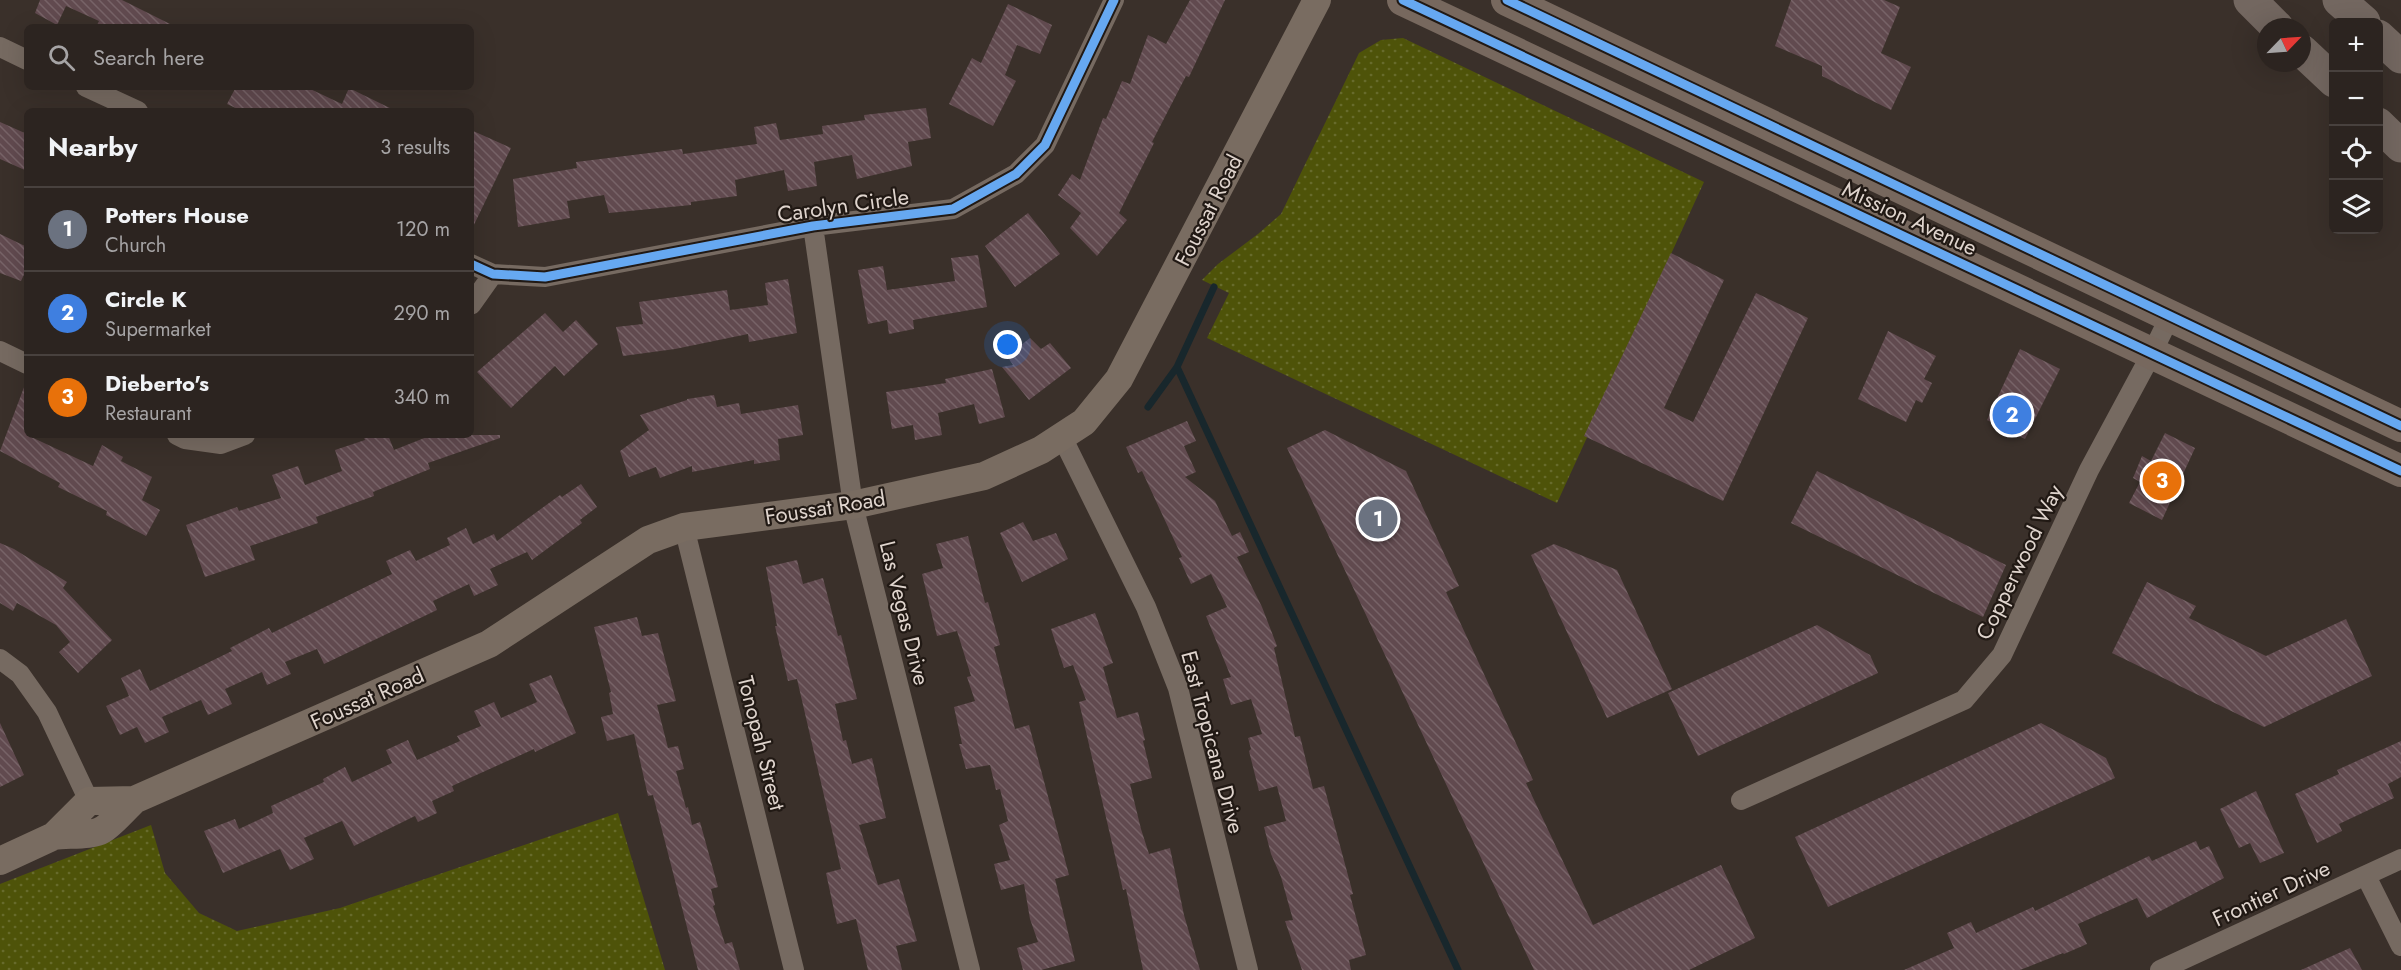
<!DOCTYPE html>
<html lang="en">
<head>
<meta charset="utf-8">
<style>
  :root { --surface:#2c2420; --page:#38302d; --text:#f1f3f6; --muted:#a6a4a5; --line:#48413e; --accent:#ea580c }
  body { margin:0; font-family:Jost,sans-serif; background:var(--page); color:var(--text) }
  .controls { position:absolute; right:18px; top:18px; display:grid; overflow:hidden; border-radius:9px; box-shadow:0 6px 24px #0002 }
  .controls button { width:54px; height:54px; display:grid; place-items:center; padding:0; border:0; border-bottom:2px solid var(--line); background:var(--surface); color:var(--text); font:30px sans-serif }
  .compass { position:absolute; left:2257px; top:18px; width:54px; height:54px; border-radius:50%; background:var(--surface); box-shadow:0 6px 24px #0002; rotate:65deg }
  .you { position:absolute; left:1008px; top:345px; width:21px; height:21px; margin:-15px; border:4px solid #fff; border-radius:50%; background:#1a73e8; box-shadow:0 0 0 9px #1a73e833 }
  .badge { display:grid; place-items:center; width:39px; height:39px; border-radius:50%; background:var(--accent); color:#fff; font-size:20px; font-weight:700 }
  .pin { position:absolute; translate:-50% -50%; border:3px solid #fff; box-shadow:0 2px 6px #0006 }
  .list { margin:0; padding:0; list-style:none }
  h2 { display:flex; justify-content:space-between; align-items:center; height:78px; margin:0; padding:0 24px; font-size:26px }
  h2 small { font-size:20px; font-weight:400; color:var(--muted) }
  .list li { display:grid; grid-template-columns:39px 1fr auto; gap:18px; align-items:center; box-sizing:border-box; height:84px; padding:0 24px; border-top:2px solid var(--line) }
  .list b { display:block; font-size:22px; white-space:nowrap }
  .list p { margin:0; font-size:20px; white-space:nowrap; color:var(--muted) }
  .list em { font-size:20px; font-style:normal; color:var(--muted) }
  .icon { flex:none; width:33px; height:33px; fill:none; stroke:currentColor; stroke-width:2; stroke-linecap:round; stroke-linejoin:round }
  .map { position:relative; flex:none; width:2401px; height:970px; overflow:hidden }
  .search { position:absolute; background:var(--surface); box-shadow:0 6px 24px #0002; left:24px; top:24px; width:450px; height:66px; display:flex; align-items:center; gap:15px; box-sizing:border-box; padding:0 21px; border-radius:9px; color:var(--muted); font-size:22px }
  .panel { position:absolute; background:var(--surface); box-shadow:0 6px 24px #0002; left:24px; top:108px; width:450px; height:330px; border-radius:9px }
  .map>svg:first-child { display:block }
  .grass { fill:url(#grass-dots) }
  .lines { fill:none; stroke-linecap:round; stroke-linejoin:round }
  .stream { stroke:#18272c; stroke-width:7 }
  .building { fill:url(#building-back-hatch) }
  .street { stroke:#766a61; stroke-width:20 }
  .secondary { stroke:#796c61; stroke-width:28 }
  .primary { stroke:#77685e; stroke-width:32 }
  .highway { stroke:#736760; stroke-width:33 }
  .cycleway-casing { stroke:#211914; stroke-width:13 }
  .cycleway { stroke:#66a8f1; stroke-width:9 }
  .labels { text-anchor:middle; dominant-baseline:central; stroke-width:4.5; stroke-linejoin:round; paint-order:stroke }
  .street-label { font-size:22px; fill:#dfd4cd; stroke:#211914 }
</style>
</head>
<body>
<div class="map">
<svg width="2401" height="970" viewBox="0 0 2401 970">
  <defs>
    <pattern id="grass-dots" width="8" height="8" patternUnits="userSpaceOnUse" patternTransform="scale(1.5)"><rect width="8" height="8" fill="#4e5309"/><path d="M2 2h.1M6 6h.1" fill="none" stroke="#676b2c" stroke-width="1.8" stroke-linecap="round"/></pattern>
    <pattern id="building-back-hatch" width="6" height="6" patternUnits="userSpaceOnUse" patternTransform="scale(1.5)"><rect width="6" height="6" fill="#614a4f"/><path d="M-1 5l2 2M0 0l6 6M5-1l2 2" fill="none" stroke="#776367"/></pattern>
  </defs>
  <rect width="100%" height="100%" fill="#3a302a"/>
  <!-- grass -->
  <path class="grass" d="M1403,38l301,144 -147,321 -350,-165 22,-45 -27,-13 16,-16 40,-30 23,-20 78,-161 22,-13z
    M618,813l47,157h-665v-86l151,-59 14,48 34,40 38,18 103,-23z"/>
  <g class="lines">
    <!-- stream -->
    <path class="stream" d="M1177,367l281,603
      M1148,407l29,-40 37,-80"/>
  </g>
  <!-- building -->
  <path class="building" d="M40,0h82l54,27h-80l3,-6 -33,-15 -9,19 -22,-12z
    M1190,0h35l-36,77 -3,-1 -34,66 2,1 -35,70 8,7 -30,36 -27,-28 11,-15 -23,-18 14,-21 8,6 23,-62 3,1 16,-38 8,3 18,-49 18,9z
    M1791,0h93l16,7 -19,46 30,14 -20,43 -69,-34v-10l-47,-20z
    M1008,4l44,21 -12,29 -23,-9 -12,30 11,6 -23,45 -44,-22 23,-46 9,5z
    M236,87h70l36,17 7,-16 47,23h-154l-15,-7z
    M926,108l5,30 -23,4 4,24 -55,13 -5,-24 -38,7 3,24 -29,5 -4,-21 -49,10 2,16 -46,6v3l-82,8 -5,-18 -37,6 3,17 -52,9 -5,-48 64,-11 -1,-6 106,-13 1,5 74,-10 -3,-17 22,-4 4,17 43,-6 -1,-8 43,-6 -1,-5z
    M0,122l27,12v37l-27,-12z
    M471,130l40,18 -40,83z
    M1028,213l32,41 -45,33 -30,-41z
    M0,234l27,13v21l-6,13 -21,-8z
    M1671,253l53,27 -60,128 29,14 63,-129 52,25 -85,183 -139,-65z
    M978,255l9,52 -74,13 1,9 -25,5 -2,-14 -19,4 -10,-54 25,-4 4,24 68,-9 -4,-23z
    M788,279l9,54 -48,9 -1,-8 -73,15 -52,7 -7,-29 27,-3 -4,-22 88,-12 3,20 38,-5 -3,-22z
    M545,313l18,19 13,-12 22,24 -34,32 -9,-10 -44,42 -34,-36z
    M1888,331l48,25 -12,23 8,4 -10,20 -6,-3 -10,22 -48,-23z
    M1030,338l11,11 9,-6 21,25 -42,32 -27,-33 11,-2 -6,-9z
    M2020,349l40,20 -35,70 -38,-19z
    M992,369l13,48 -26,7 -5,-20 -36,9 4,22 -27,5 -2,-15 -21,4 -6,-37 60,-9 -1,-4z
    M26,382l1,53 66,31 9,-21 21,12 -2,4 31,16 -10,23 18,10 -14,26 -40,-21 1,-4 -49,-24 2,-4 -60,-32z
    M714,395l3,12 22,-4 2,11 57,-9 5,30 -25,4 2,21 -26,4v-4l-62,12v-6l-32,12 -4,-11 -27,10 -9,-26 29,-21 -9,-15 47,-15v-1z
    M1187,421l9,20 -12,5 12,26 -11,5 30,24 17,35 8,-4 9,20 -12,5 25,50 15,39 -3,2 21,89 5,-1 13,53 11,-3 29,108 -3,1 16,60 -17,5 2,10h-49l-17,-49 8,-1 -12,-43 -10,-23 -7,-27 22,-6 -9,-35 -18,5 -10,-40 2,-2 -3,-11 14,-4 -11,-35 -20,6 -8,-26 8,-2 -25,-61 21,-9 -16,-33 -20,10 -12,-26 3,-1 -40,-86 -4,2 -12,-26z
    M1325,430l81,41 53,115 -13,6 87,188 -7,3 67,142 128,-60 34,73 -66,32h-155l-247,-522z
    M2165,433l30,15 -33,72 -33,-17 11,-21 -7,-4 9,-22 9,5z
    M363,435h25l6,15 38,-15h68v3l-72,25 2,6 -57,23 1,4 -58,21 2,6 -68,23 5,14 -50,17 -19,-52 51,-18 2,4 42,-13 -9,-23 26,-9 7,19 37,-14 -7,-21 30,-10z
    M1817,471l189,94 -23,52 -192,-94z
    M581,484l16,23 -17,13 2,3 -50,37 -5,-8 -37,17 8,16 -24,11 -5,-12 -36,17 4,9 -113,54 -7,-15 -32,13 6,12 -24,11 -5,-13 -37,17 7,15 -24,11 -7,-15 -39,17 7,15 -24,11 -8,-16 -17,8 -14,-29 23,-10 -8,-18 19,-9 10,22 82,-40 -2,-3 39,-20 3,5 120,-59 -6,-13 24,-11 6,11 34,-16 -3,-7 19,-10 7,16 21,-10 3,7 63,-46 2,2z
    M1023,522l10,19 23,-8 12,26 -46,23 -22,-49z
    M968,536l17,67 3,-1 12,43 -6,2 21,82 14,-4 40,150 -14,4 20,82 -34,9h-18l-6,-22 21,-6 -8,-23 -6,-35 -23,6 -7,-26 16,-4 -11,-35 9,-4 -8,-32 -4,1 -6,-25 -24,4 -7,-25h3l-8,-37 21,-6 -8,-24 4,-1 -14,-45 -20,5 -15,-62 21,-6 -7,-24z
    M0,543l14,6 53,33 -4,6 49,52 -34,33 -19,-21 11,-10 -14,-17 -39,-22 -4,8 -13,-8z
    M1554,544l63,26 55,119 -65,29 -76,-163z
    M797,560l6,24 20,-6 15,58 3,-1 16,64 -22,5 8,37 3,-1 6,24 20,-6 14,60 -27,7 19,60 21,-6 18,62 -21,5 6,24h-34l-12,-51 -19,5 -11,-51 15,-4 -44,-190 -9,2 -13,-55h2l-11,-59z
    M2147,582l49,24 -7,12 77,38 80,-37 26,57 -108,51 -152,-74z
    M1095,613l18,50 -10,4 14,51 21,-6 7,28 -2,1 9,37 -22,6 11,45 8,25 21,-6 14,67 16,55h-57l-17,-81 -3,1 -44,-188 7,-2 -13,-35 -9,3 -13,-39z
    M637,617l5,19 16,-3 18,68 -19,4 11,43 10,-2 6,23 -8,2 10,37 2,-1 4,18 8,-3 18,65 -7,2 4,16 -2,1 12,38 7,-2 8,28h-42l-45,-175 -5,1 -14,-62 -27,7 -6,-24 12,-3 -4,-21 2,-1 -17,-65z
    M1817,625l53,30 8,18 -180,83 -30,-63z
    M551,675l25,58 -41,19 -1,-3 -82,37 2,5 -22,10 5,12 -19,9 -3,-6 -61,30 -12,-25 -38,17 10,21 -24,11 -10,-21 -57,24 -19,-42 31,-12 4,10 34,-16 -2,-7 53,-24 -1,-3 22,-12 7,15 40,-19 -6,-13 22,-10 9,20 43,-19 -3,-5 24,-10 -7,-15 20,-9 7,16 36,-16 -8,-18z
    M0,723l24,52 -24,12z
    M2041,723l65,35 9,20 -287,129 -33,-70z
    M2401,741v36l-13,7 6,14 -55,26 3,7 -25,12 -22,-49 44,-20 -2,-4z
    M2256,791l28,62 -24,10 -10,-20 -11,5 -19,-39z
    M2196,841l4,9 9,-4 15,32 -77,40 -10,-20 -59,26 9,20 -23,10 -1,-1 -43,17h-116l50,-22 -7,-15 24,-11 5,11 57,-26 2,4 114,-55 3,5z
    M2350,948l12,22h-61z"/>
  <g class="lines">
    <!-- street -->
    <path class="street" d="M0,47l27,13
      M86,87l52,24
      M813,226l40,279 117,465
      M471,264l22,10 52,3 268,-51 140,-17 63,-35 29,-29 69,-145
      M471,305l22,-31
      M0,351l27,13
      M177,435l8,4 36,5 24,-9
      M1062,437l84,170 32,81 70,282
      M684,527l110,443
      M0,659l20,15 27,38 42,89
      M1741,800l223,-100 38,-45 87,-185 63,-117 18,-37
      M2366,876l35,70
      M2160,970l241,-111"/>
    <!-- secondary -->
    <path class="secondary" d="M134,800l355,-156 159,-104 36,-13 169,-22 131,-29 57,-26 43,-28 35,-43 198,-379
      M134,800c-8,8 -23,25 -32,30 -10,6 -35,4 -48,6l35,-35z
      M0,861l54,-25"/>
    <!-- primary -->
    <path class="primary" d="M1403,0l998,471
      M1507,0l894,426"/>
    <!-- highway -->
    <path class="highway" d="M2250,0l27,27
      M2339,0l25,22
      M2378,36l23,21
      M2302,51l32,30
      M2378,124l23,22"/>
    <defs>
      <path id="cycleway" d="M1403,0l998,471
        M1507,0l894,426
        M471,264l22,10 52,3 268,-51 140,-17 63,-35 29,-29 69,-145"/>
    </defs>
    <!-- cycleway casing -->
    <use href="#cycleway" class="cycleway-casing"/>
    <!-- cycleway -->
    <use href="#cycleway" class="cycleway"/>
  </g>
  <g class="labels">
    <!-- street labels -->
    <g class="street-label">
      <text transform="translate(843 205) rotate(-8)">Carolyn Circle</text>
      <text transform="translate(1208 210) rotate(-63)">Foussat Road</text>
      <text transform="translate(1910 218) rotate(25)">Mission Avenue</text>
      <text transform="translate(825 507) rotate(-9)">Foussat Road</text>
      <text transform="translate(2019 562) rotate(-64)">Copperwood Way</text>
      <text transform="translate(905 613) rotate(76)">Las Vegas Drive</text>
      <text transform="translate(367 698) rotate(-24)">Foussat Road</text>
      <text transform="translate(1213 742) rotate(75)">East Tropicana Drive</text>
      <text transform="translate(762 743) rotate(76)">Tonopah Street</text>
      <text transform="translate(2271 893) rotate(-25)">Frontier Drive</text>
    </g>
  </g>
</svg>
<div class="controls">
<button>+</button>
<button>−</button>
<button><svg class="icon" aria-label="locate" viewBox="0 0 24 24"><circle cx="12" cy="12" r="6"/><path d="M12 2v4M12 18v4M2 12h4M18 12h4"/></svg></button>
<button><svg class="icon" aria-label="layers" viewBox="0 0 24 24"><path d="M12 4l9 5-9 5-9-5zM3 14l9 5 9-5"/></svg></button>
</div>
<svg class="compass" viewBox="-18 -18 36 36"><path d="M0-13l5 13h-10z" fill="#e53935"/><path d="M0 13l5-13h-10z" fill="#a6a4a5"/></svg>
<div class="you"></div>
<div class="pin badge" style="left:1378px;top:519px;background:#6b7280">1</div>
<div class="pin badge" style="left:2012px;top:415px;background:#3f7fe0">2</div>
<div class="pin badge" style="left:2162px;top:481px;background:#e8710a">3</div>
<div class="search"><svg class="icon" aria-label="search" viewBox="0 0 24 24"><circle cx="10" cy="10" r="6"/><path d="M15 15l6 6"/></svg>Search here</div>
<section class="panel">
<h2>Nearby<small>3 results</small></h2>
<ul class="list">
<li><span class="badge" style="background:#6b7280">1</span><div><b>Potters House</b><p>Church</p></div><em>120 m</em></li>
<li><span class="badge" style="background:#3f7fe0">2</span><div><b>Circle K</b><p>Supermarket</p></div><em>290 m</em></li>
<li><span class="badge" style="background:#e8710a">3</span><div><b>Dieberto's</b><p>Restaurant</p></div><em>340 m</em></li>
</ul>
</section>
</div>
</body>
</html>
